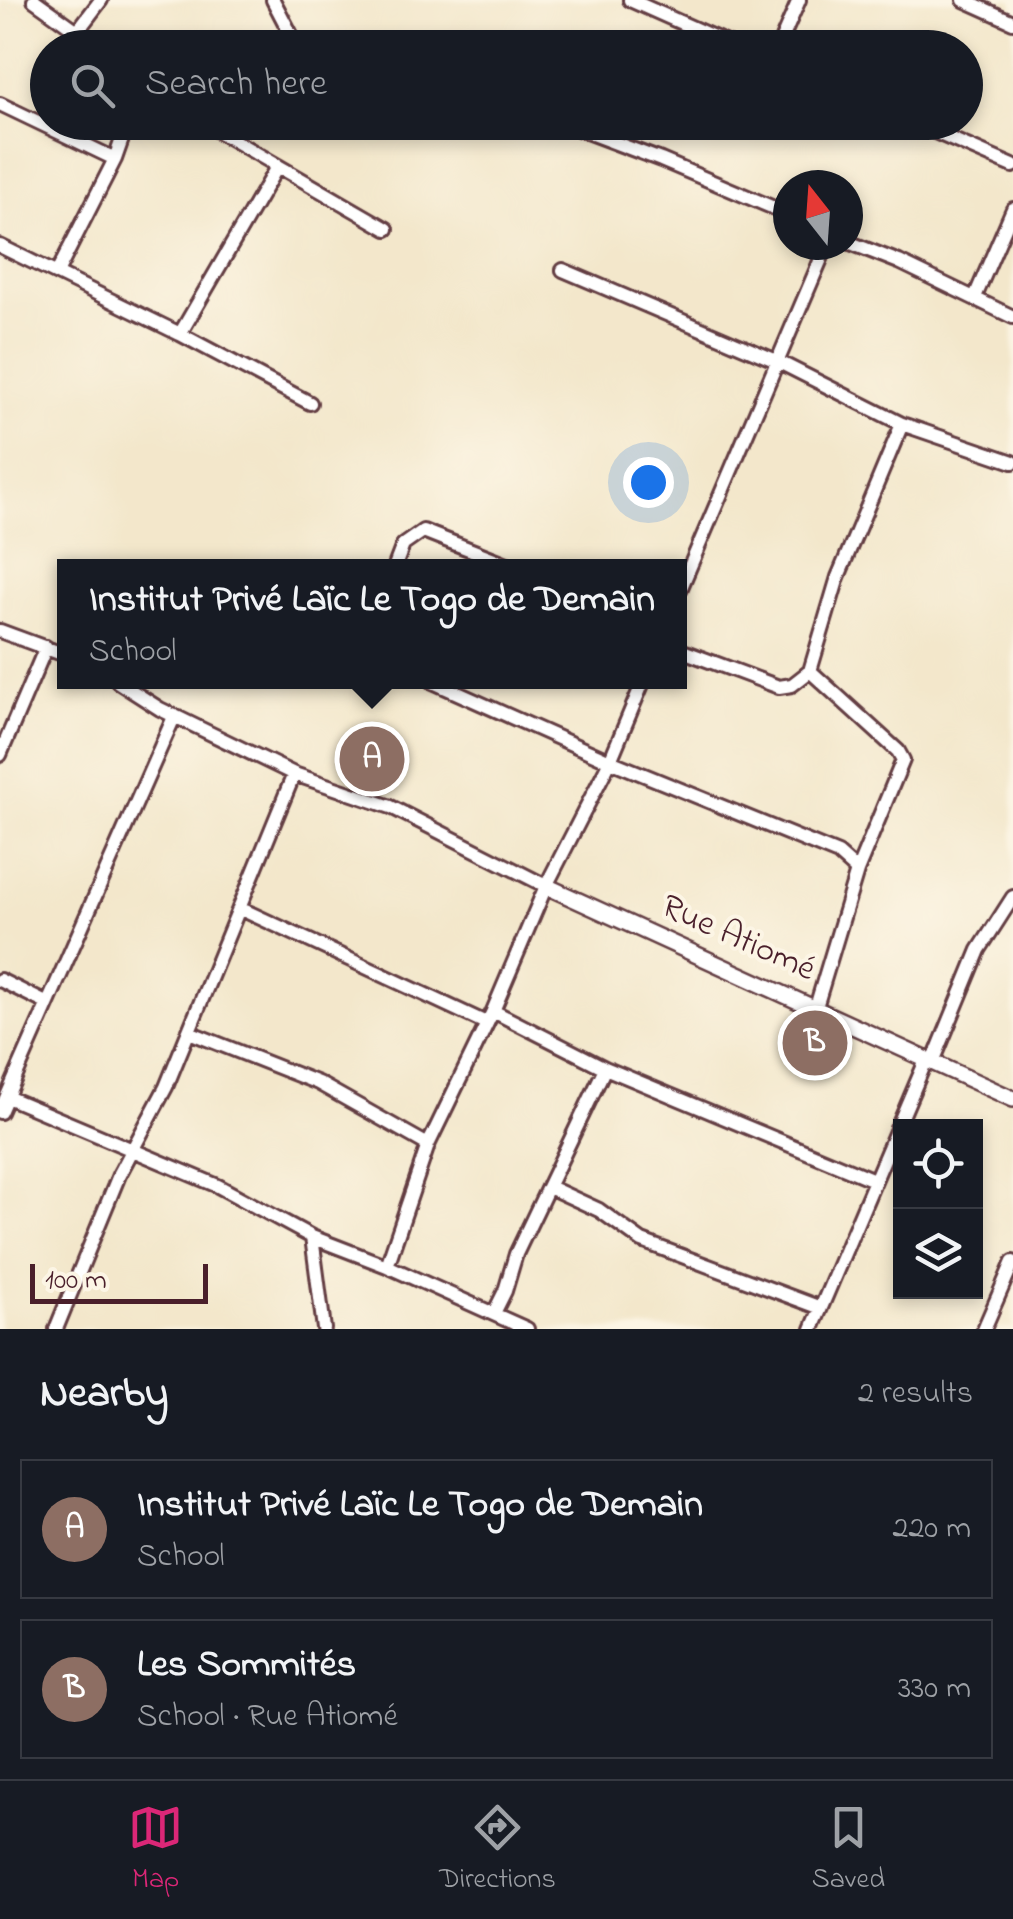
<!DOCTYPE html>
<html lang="en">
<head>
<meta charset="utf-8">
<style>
  :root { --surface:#171b24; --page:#242831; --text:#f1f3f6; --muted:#9ea1a6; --line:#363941; --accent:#db2777 }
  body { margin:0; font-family:"Indie Flower",sans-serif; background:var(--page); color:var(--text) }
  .controls { position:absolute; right:30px; bottom:30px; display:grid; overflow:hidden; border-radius:0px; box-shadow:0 5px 15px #0003 }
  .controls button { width:90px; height:90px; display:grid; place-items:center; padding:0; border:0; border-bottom:2px solid var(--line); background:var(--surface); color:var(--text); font:50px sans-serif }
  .compass { position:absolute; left:773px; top:170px; width:90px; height:90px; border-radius:50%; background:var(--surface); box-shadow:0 5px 15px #0003; rotate:343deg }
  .scale { position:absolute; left:30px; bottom:25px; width:178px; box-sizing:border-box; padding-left:10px; border:5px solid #4a1f2b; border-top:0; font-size:28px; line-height:35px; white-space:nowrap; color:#4a1f2b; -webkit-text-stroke:8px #fcf5e5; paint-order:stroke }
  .you { position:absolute; left:648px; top:482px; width:35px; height:35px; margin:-25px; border:8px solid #fff; border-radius:50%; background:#1a73e8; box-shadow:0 0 0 15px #1a73e833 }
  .badge { display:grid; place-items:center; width:65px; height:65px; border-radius:50%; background:var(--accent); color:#fff; font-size:32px; font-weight:700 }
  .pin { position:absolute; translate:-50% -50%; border:5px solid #fff; box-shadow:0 2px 10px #0006 }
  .popup { position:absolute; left:57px; top:559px; width:630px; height:130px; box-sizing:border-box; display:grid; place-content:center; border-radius:0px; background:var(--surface); filter:drop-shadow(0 2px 8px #0005); font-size:32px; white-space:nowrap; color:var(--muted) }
  .popup b { font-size:38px; color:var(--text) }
  .popup::after { content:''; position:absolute; left:50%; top:100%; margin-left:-20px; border:20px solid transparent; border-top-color:var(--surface) }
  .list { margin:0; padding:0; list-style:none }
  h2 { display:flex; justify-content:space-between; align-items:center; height:130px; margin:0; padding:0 40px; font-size:42px }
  h2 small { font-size:32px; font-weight:400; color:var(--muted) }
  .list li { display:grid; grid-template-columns:65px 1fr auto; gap:30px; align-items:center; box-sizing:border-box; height:140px; margin:0 20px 20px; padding:0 20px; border:2px solid var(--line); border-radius:0px }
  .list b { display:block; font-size:38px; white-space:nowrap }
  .list p { margin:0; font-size:32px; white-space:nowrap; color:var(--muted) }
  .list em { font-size:32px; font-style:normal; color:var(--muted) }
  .icon { flex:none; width:55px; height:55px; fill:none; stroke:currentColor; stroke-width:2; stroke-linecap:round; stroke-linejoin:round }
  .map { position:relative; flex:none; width:1013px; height:1329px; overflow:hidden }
  .search { position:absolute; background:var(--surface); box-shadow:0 5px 15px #0003; left:30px; right:30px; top:30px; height:110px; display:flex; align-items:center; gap:25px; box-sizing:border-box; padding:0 35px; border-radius:55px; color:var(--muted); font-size:38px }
  .sheet { height:450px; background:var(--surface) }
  nav { display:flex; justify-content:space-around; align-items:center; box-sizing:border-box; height:140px; border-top:2px solid var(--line); background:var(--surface); font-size:28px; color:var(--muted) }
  nav a { display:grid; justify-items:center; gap:5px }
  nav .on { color:var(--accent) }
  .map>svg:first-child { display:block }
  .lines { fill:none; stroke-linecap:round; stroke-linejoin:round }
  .minor-casing { stroke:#633d43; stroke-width:18 }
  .tertiary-casing { stroke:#633d43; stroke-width:20 }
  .minor { stroke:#fff; stroke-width:12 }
  .tertiary { stroke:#fff; stroke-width:15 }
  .labels { text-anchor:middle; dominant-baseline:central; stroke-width:8; stroke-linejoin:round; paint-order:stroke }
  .street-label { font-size:35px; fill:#4a1f2b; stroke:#fcf5e5 }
</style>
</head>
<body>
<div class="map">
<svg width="1013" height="1329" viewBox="0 0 1013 1329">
  <rect width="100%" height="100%" fill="#fcf5e5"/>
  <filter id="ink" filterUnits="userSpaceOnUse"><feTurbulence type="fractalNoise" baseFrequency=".01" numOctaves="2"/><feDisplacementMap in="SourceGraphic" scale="20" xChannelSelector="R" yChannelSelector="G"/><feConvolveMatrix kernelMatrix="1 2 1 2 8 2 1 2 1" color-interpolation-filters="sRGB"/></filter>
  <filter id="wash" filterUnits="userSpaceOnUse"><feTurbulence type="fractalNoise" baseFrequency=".0048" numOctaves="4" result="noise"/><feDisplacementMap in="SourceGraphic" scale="40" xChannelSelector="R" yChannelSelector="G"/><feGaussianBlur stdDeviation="2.25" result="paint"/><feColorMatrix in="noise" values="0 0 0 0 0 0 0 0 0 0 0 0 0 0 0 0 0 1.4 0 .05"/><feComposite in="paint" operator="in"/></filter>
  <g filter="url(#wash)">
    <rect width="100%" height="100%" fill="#f3e7cb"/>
  </g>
  <g filter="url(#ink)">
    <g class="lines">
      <defs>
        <path id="minor" d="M34,0l67,48
          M273,0l25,48
          M630,0l108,48
          M964,0l49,22
          M79,29l22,-29
          M778,48l21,-48
          M0,104l115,55
          M202,122l185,107
          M560,122l101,38 127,54
          M912,122l101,44
          M848,242l51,20 114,55
          M0,246l180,88 130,69
          M563,270l216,92 123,62 111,38
          M57,273l58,-114 13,-37
          M975,297l38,-88
          M180,334l97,-167
          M395,566l8,-21 20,-14 89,35
          M680,590l147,-345
          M0,631l65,24
          M680,650l99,37 13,-2 18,-14 28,-94 64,-153
          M810,671l88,80 5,9 -46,111
          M118,682l42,27 134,65 97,33 155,79
          M433,682l177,79 228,93 19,17 -41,136
          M0,755l46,-108
          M239,908l247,115
          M0,980l46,23
          M493,1011l112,57 269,112
          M189,1032l129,51 110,62
          M933,1062l46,-112 34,-53
          M7,1097l211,89 94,51 75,29 140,63
          M0,1112l174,-395
          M549,1187l50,23 43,31 179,67
          M312,1237l12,92
          M387,1266l41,-121 65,-134 53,-125 64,-125 33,-79
          M494,1313l11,-22 11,-37 89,-186
          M56,1329l63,-154 47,-88 128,-313
          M812,1329l115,-271
          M984,1329l29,-67"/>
        <path id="tertiary" d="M546,886l467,213"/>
      </defs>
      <!-- minor casing -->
      <use href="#minor" class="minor-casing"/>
      <!-- tertiary casing -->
      <use href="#tertiary" class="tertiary-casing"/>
      <!-- minor -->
      <use href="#minor" class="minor"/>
      <!-- tertiary -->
      <use href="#tertiary" class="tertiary"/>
    </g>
  </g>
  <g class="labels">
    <!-- street labels -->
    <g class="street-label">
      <text transform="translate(738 939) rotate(24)">Rue Atiomé</text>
    </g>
  </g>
</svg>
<div class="controls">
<button><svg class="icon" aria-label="locate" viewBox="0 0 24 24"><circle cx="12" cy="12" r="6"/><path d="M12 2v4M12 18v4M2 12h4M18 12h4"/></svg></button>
<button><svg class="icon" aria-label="layers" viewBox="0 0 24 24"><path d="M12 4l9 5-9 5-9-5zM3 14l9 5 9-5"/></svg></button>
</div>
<svg class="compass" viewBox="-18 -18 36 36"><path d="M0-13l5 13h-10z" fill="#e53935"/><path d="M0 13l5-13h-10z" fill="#9ea1a6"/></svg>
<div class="scale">100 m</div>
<div class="you"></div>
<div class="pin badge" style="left:372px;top:759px;background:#8d6e63">A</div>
<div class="popup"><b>Institut Privé Laïc Le Togo de Demain</b>School</div>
<div class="pin badge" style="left:815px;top:1043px;background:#8d6e63">B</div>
<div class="search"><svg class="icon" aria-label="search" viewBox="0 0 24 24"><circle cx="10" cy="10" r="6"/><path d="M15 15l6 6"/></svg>Search here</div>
</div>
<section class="sheet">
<h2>Nearby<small>2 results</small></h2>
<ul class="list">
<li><span class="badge" style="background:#8d6e63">A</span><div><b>Institut Privé Laïc Le Togo de Demain</b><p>School</p></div><em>220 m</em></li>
<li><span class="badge" style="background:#8d6e63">B</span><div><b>Les Sommités</b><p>School · Rue Atiomé</p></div><em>330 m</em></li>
</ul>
</section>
<nav>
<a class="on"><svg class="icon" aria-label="map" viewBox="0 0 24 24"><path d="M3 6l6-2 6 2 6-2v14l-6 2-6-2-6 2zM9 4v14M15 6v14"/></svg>Map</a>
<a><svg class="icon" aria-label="directions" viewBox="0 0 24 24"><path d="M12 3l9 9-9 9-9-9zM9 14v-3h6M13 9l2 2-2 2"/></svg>Directions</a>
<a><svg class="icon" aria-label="saved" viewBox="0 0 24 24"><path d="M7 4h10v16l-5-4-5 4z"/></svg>Saved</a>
</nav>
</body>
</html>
